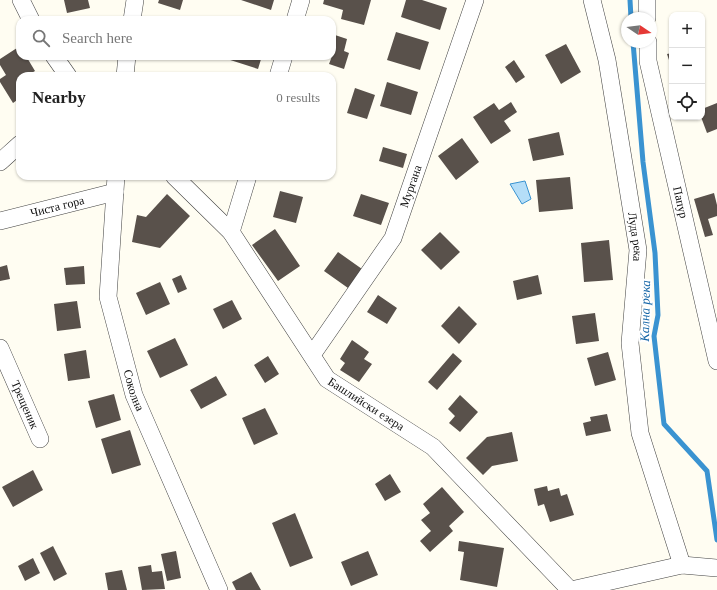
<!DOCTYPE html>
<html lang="en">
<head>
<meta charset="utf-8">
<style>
  :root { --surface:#fff; --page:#f2f2f2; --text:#222; --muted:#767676; --line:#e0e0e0 }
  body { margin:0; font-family:"Times New Roman",serif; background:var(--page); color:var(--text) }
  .controls { position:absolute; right:12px; top:12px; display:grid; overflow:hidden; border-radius:8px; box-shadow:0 1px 3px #0004 }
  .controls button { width:36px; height:36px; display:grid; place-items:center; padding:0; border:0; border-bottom:1px solid var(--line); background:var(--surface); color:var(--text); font:20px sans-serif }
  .compass { position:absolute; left:621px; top:12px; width:36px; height:36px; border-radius:50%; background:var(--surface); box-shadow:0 1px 3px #0004; rotate:103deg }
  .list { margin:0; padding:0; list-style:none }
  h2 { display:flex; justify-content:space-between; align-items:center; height:52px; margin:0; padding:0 16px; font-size:17px }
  h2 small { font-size:13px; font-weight:400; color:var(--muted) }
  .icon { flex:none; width:22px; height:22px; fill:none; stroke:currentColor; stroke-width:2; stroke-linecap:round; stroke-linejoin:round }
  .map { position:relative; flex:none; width:717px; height:590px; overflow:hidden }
  .search { position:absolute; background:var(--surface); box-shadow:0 1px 3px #0004; left:16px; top:16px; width:320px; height:44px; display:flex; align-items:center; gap:10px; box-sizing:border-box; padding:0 14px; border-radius:12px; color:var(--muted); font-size:15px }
  .panel { position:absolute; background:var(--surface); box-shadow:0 1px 3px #0004; left:16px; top:72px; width:320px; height:108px; border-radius:12px }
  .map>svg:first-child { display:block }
  .water { fill:#b5def8; stroke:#3a93d1 }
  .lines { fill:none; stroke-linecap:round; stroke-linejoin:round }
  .stream { stroke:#3a93d1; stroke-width:5 }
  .building { fill:#59514b }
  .street-casing { stroke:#424242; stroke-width:18 }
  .street { stroke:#fff; stroke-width:17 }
  .labels { text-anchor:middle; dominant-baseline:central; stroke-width:4; stroke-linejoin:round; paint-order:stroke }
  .street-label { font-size:12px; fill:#0f0f0f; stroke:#fff }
  .water-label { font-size:13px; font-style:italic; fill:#1465a6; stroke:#fff }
</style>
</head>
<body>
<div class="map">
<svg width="717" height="590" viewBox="0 0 717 590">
  <rect width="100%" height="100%" fill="#fffdf2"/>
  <!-- water -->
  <path class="water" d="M525,181l6,18 -9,5 -12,-20z"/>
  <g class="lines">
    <!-- stream -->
    <path class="stream" d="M630,0l1,18
      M633,42l10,120 12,91 3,62 -4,21 10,88 43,47 10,69"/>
  </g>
  <!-- building -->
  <path class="building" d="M64,0h24l2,8 -23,5z
    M159,0h24l-3,10 -22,-7z
    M241,0h33l-3,10z
    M324,0h47l-7,25 -23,-6 2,-9 -20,-6z
    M406,0h16l25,8 -7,22 -39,-13z
    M396,32l33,10 -9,28 -33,-10z
    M332,34l15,5 -3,12 5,2 -5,16 -15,-5 5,-13 -2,-1z
    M566,44l15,28 -20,12 -16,-29z
    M20,46v10h6l9,15 -7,4v1h-8v22l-7,5 -13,-21v-3l6,-4 -6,-10v-6z
    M672,53v16l-5,-15z
    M225,56h37l-4,13 -34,-11z
    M514,60l11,17 -9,6 -11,-16z
    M387,82l31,10 -7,23 -31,-9z
    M355,88l20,7 -8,24 -20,-6z
    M511,102l6,10 -13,9 7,10 -20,13 -18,-27 21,-14 5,7z
    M717,103v26l-10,4 -6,-16 1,-8z
    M559,132l5,23 -31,6 -5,-22z
    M462,138l17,24 -23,18 -18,-24z
    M383,147l24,7 -4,14 -24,-7z
    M570,177l3,32 -34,3 -3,-32z
    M280,191l23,6 -7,26 -23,-6z
    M714,193l3,12v11l-9,3 5,16 -8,2 -11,-38z
    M167,194l23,22 -30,32 -28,-6 5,-27 9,2z
    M361,194l28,9 -8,22 -28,-9z
    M275,229l25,37 -22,15 -26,-36z
    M440,232l20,20 -19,18 -20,-20z
    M609,240l4,40 -29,2 -3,-39z
    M338,252l24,17 -14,19 -24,-17z
    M7,265l3,14 -10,2v-14z
    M84,266l1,18 -19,1 -2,-17z
    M181,275l6,14 -9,4 -6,-14z
    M538,275l4,19 -25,6 -4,-19z
    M160,282l10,22 -24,11 -10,-22z
    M378,295l19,13 -10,16 -20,-12z
    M232,300l10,19 -19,10 -10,-20z
    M77,301l4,27 -24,3 -3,-27z
    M459,306l18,18 -18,20 -18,-18z
    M595,313l4,28 -23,3 -4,-28z
    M175,338l13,27 -28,13 -13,-27z
    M352,340l17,12 -5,7 8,5 -13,18 -19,-12 5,-7 -5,-4z
    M86,350l4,28 -22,3 -4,-27z
    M608,352l8,28 -21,6 -8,-28z
    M453,353l9,8 -25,29 -9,-8z
    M268,356l11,18 -14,9 -11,-18z
    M216,376l11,19 -26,14 -11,-19z
    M114,394l7,26 -25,8 -8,-27z
    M460,395l18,17 -18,20 -11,-9 6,-7 -7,-7z
    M265,408l13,26 -24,11 -12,-27z
    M607,414l4,17 -25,5 -3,-13 8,-2 -1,-4z
    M130,430l11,35 -29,9 -11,-35z
    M512,432l6,29 -26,5 -9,9 -17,-17 21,-21z
    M33,470l10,20 -30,17 -11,-20z
    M390,474l11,18 -16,9 -10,-17z
    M547,486l1,5 11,-3 2,8 6,-2 7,21 -24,7 -6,-18 -6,2 -4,-17z
    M442,487l22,25 -15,14 4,5 -23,21 -10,-11 11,-10 -10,-11 9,-7 -7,-9z
    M295,513l18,45 -23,9 -18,-44z
    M459,541l45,7 -7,39 -37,-7 4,-28 -6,-1z
    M53,546l14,28 -13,7 -14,-28z
    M176,551l5,27 -14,3 -6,-27z
    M368,551l10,24 -27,11 -10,-24z
    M33,558l7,15 -15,8 -7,-15z
    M151,565l1,7 10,-1 3,18 -23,1 -4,-23z
    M122,570l5,20h-19l-3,-17z
    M251,572l10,18h-25l-4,-8z"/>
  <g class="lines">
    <defs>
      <g id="street">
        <path d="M21,0l10,20"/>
        <path id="s1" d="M592,0l15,60 31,190 -8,93 10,90 42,132"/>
        <path d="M647,0v18"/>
        <path d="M132,20l3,-20"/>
        <path d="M295,20l6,-20"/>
        <path id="s2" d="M648,42v19l69,300"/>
        <path d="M54,56l14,20"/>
        <path d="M125,76l2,-20"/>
        <path d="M278,76l6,-20"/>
        <path d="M0,162l20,-18"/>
        <path id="s3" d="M116,176l-8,121 26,98 85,195"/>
        <path id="s4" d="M174,176l57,56 96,147 106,68 137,143"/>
        <path id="s5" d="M0,221l115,-29"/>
        <path d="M231,232l17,-56"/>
        <path id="s6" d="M0,348l40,91"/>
        <path id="s7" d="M312,355l81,-117 82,-238"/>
        <path d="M571,590l111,-25 35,3"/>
      </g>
    </defs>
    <!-- street casing -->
    <use href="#street" class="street-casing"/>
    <!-- street -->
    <use href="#street" class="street"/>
  </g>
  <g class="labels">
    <!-- street labels -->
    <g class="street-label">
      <text stroke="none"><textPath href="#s7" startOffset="197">Мургана</textPath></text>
      <text stroke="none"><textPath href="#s2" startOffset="164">Папур</textPath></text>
      <text stroke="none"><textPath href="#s5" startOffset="59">Чиста гора</textPath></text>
      <text stroke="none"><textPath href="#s1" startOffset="241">Луда река</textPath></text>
      <text stroke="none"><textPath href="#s3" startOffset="218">Соколна</textPath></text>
      <text stroke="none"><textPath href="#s4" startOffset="302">Башлийски езера</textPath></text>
      <text stroke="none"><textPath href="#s6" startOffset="62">Трещеник</textPath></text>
    </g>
    <!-- water labels -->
    <g class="water-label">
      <text transform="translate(645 311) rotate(-89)">Кална река</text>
    </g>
  </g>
</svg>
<div class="controls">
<button>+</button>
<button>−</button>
<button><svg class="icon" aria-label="locate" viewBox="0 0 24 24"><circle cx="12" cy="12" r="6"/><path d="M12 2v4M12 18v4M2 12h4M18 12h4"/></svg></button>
</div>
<svg class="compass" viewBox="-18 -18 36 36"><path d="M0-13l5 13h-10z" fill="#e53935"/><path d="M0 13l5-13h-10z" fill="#767676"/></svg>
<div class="search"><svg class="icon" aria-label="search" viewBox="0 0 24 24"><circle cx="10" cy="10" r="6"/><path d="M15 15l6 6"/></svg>Search here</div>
<section class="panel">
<h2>Nearby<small>0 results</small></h2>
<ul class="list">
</ul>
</section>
</div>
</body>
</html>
